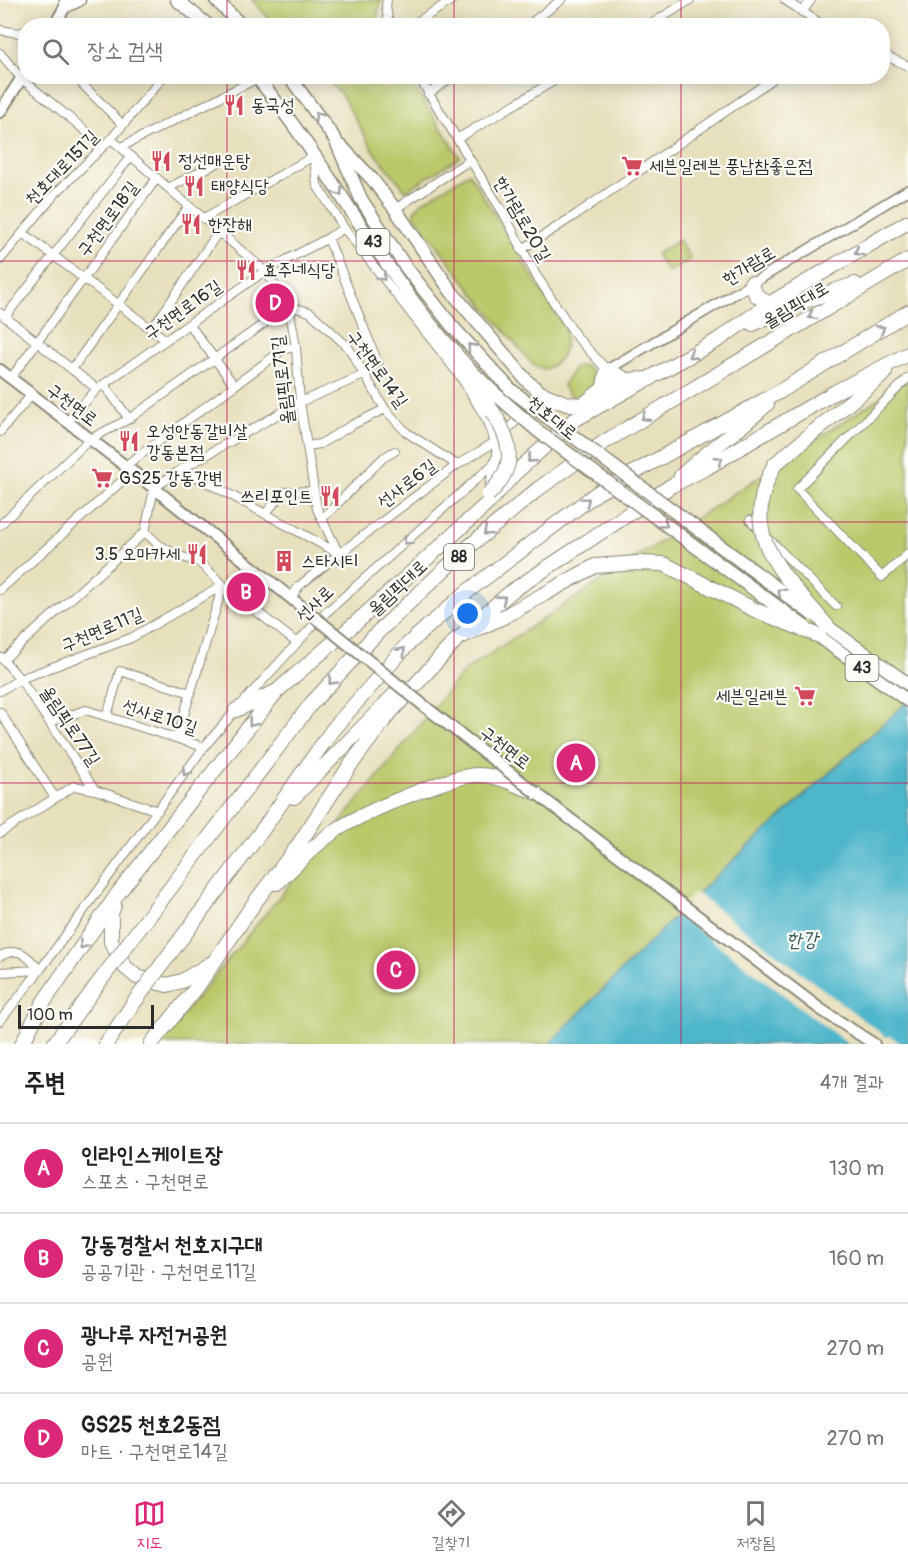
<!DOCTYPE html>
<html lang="ko">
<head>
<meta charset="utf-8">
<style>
  :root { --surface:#fff; --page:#f6f6f6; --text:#202124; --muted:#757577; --line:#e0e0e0; --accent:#db2777 }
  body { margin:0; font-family:Pangolin,"Poor Story",sans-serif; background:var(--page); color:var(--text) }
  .scale { position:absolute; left:18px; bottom:15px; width:136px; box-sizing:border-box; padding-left:6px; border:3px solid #2b2b2b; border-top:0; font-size:16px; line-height:21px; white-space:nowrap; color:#2b2b2b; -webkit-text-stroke:4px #fdfcf7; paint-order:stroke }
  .you { position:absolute; left:468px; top:614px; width:21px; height:21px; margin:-15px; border:4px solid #fff; border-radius:50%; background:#1a73e8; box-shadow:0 0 0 9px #1a73e833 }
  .badge { display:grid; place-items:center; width:39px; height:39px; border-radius:50%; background:var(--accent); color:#fff; font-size:20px; font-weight:700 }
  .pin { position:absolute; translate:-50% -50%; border:3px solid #fff; box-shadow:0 2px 6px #0006 }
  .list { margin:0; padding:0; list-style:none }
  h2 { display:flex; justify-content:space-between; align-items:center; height:78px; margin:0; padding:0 24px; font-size:26px }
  h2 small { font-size:20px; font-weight:400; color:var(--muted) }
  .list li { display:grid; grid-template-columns:39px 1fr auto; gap:18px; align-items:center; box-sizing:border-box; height:90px; padding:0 24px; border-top:2px solid var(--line) }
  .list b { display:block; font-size:22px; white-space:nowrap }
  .list p { margin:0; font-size:20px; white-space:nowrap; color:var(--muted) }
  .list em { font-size:20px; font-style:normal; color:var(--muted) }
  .icon { flex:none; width:33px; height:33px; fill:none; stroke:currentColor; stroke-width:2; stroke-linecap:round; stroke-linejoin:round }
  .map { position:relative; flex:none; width:908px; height:1044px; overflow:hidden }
  .search { position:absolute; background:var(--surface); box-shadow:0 3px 15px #0003; left:18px; right:18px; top:18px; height:66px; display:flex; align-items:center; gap:15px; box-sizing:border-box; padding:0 21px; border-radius:24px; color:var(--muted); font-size:22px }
  .sheet { height:438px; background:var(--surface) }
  nav { display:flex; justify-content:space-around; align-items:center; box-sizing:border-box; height:84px; border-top:2px solid var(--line); background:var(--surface); font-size:16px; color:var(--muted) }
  nav a { display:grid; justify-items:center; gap:3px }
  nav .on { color:var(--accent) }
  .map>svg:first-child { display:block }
  .green { fill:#bbc86a; stroke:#737a4a; stroke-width:1.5 }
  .water { fill:#4db6cb; stroke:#3c707b; stroke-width:1.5 }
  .pier { fill:#e7e0bd }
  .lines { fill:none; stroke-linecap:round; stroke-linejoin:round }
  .minor-casing { stroke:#898674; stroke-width:10 }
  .tertiary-casing { stroke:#898674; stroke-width:12 }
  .secondary-casing { stroke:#898674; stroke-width:14 }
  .primary-casing { stroke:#898674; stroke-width:15 }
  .trunk-casing { stroke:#898674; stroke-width:16 }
  .minor { stroke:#fff; stroke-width:8 }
  .tertiary { stroke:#fff; stroke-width:9 }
  .secondary { stroke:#fff; stroke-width:10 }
  .primary { stroke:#fff; stroke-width:12 }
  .trunk { stroke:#fff; stroke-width:14 }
  .secondary-bridge-casing { stroke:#898674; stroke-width:14; stroke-linecap:butt }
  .primary-bridge-casing { stroke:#898674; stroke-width:15; stroke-linecap:butt }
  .trunk-bridge-casing { stroke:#898674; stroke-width:16; stroke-linecap:butt }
  .secondary-bridge { stroke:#fff; stroke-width:10 }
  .primary-bridge { stroke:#fff; stroke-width:12 }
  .trunk-bridge { stroke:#fff; stroke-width:14 }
  .oneway { stroke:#a0a0a0 }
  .grid { fill:none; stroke:#c2185b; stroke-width:1.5; stroke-opacity:0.55 }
  .labels { text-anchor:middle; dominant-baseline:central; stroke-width:4.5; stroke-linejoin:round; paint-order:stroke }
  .shield { fill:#fdfcf7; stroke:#6a6a68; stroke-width:1.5 }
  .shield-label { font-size:16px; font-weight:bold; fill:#2b2b2b }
  .poi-label { font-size:18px; fill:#2b2b2b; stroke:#fdfcf7; text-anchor:start }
  .street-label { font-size:18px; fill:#2b2b2b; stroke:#fdfcf7 }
  .water-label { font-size:20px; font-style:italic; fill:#375c63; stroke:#fdfcf7 }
</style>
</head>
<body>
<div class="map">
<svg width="908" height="1044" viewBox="0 0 908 1044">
  <rect width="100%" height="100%" fill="#fdfcf7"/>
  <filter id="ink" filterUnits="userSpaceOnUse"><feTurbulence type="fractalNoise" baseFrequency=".0167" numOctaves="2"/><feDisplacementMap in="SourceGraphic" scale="12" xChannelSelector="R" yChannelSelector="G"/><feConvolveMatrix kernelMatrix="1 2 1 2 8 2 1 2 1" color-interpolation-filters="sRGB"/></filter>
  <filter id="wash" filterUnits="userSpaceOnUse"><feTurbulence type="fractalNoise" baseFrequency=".008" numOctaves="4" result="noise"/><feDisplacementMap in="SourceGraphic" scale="24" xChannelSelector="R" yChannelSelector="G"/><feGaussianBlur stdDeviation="1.35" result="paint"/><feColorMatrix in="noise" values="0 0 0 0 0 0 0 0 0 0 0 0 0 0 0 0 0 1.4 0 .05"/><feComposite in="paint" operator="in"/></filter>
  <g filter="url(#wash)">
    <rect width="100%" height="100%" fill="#e7e0bd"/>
    <!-- green -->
    <path class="green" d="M252,0h129l-4,18 4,7h-106z
      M324,77h84l52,80 -54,34 -33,-41 -32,-56z
      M469,173l96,156c2,20 -1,32 -21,41l-12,-6 -57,-69 -60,-79 -1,-5 8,-9z
      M679,240l12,19 -23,14 -12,-19z
      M581,365c11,3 19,15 10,26 -3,3 -8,6 -12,8 -9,-2 -13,-6 -16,-14l11,-17z
      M908,379v322l-205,187 -154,156h-390l305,-373z"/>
    <!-- water -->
    <path class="water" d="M908,701v343h-359l154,-156z"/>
    <!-- pier -->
    <path class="pier" d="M695,892l191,145 5,-1 10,8h-53l-173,-132z"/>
  </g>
  <g filter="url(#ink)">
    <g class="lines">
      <defs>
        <path id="minor" d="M387,0l-1,6 3,20
          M785,0l39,26
          M802,12l9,-12
          M411,26l41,-26
          M527,26l34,-26
          M648,26l42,-26
          M0,30l18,3 8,-2
          M0,53l21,25 83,68
          M882,54l26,12
          M74,76l49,49
          M418,76l86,138 32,61 40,61 31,34
          M428,94l26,-18
          M111,139l154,132 24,35 7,41 4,55 17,107 22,45
          M457,139l105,-63
          M121,147l137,-69
          M168,188l57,-29
          M395,209l75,-49
          M23,233l143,107
          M521,250l56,-36 200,-138
          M0,260l55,-66 56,-55 53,-63
          M0,313l97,76
          M5,317l126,-161
          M189,324l45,61
          M152,329l67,-98
          M72,369l117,-163
          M11,378l146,-200
          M908,378l-111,111 85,88 26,-23
          M104,384l25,35
          M67,422l30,-33 69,-49 99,-69 63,-33 16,-10
          M0,432l32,-38
          M307,446l13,-2 32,-19 33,-16
          M125,466l159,-117 12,-2
          M182,469l156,84
          M265,514l19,-22 30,-1
          M322,519l61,-61 12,-7
          M750,520l86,86
          M0,525l90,-86 39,-20 160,-113 21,6 38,35 37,62 21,23 51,33
          M0,590l132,-118
          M291,598l8,-12 40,-32 118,-89 38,-23 48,-48
          M297,643l-74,-58 -24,-23 -23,-7 -18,-11 -13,-12 9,-44 28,-19 118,-67 64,-27 14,-12 -50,-125
          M1,657l19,22 75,111
          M3,660l142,-128
          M0,691l20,-12 111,-41 92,-53
          M0,712l55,86
          M107,716l13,-45 71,22
          M50,722l36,-12 118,37
          M177,738l46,-153
          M0,833l74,-47 21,4 63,21
          M0,956c22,-10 25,-1 40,14
          M0,972l40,-2
          M0,1021l40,-51 164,-223 32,-37 84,-92 178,-158 -3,-18 -7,-20 -28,-46 -116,-148 -27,-43 -3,-29 -110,62"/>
        <path id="tertiary" d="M607,370l301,-180"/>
        <path id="secondary" d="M54,26l15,-26
          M0,112l26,-41
          M0,370l154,118 148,119
          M536,793l284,216 54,35"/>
        <path id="primary" d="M66,0v6l13,-6
          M177,0l32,26
          M216,0l26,26
          M256,76c86,105 143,233 245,323
          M289,76l46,63 26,60 44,67 47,60 59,64
          M342,147l30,32 23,30 56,82 77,91 15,12
          M828,627l80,57
          M817,635l91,66"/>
        <path id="trunk" d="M751,283l5,12 13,9
          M753,324l39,-19 63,-21
          M452,349l41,63
          M604,386l3,-16 18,9
          M543,394l24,10 16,1c25,-22 33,-26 67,-26
          M775,464l110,-91
          M681,476c27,-26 59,-46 86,-72
          M492,490l6,-30
          M466,630l46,-39 159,-105 35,-18 129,-76 73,-38
          M236,710l39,-18
          M294,797l108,-110
          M277,883c19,-17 36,-38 58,-52 23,-16 117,-57 144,-56 19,0 38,11 56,17
          M114,905l-3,9v28l14,25 12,10 30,8 15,-4 28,-17
          M130,941l181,-237 68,-73 86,-81 73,-61 68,-48 302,-181
          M166,959l97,-130 70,-100 74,-84 61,-54 129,-98 182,-101 129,-80
          M22,1044l21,-41 76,-111 158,-201 81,-70 131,-119 25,-28 60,-54 144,-80 51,-36 139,-82
          M54,1044l46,-63
          M106,1044l27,-40
          M151,1044l46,-57 58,-85 42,-55 52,-80 39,-52 70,-77 45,-21"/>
      </defs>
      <!-- minor casing -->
      <use href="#minor" class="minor-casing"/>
      <!-- tertiary casing -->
      <use href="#tertiary" class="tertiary-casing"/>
      <!-- secondary casing -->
      <use href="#secondary" class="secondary-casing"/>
      <!-- primary casing -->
      <use href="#primary" class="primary-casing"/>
      <!-- trunk casing -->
      <use href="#trunk" class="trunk-casing"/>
      <!-- minor -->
      <use href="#minor" class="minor"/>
      <!-- tertiary -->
      <use href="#tertiary" class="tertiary"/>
      <!-- secondary -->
      <use href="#secondary" class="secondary"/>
      <!-- primary -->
      <use href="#primary" class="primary"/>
      <!-- trunk -->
      <use href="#trunk" class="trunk"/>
      <defs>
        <path id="secondary-bridge" d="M302,607l121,98 113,88"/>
        <path id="primary-bridge" d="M511,390l302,225
          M501,399l37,32 267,196"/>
        <path id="trunk-bridge" d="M775,464c-40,72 9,110 53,163
          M488,495c29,-28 25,-50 5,-83
          M503,617l92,-51 43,-3 26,1 91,46 62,25
          M100,981l30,-40
          M133,1004l33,-45"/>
      </defs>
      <!-- secondary-bridge casing -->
      <use href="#secondary-bridge" class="secondary-bridge-casing"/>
      <!-- primary-bridge casing -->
      <use href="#primary-bridge" class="primary-bridge-casing"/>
      <!-- trunk-bridge casing -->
      <use href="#trunk-bridge" class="trunk-bridge-casing"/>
      <!-- secondary-bridge -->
      <use href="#secondary-bridge" class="secondary-bridge"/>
      <!-- primary-bridge -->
      <use href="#primary-bridge" class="primary-bridge"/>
      <!-- trunk-bridge -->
      <use href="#trunk-bridge" class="trunk-bridge"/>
    </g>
    <!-- one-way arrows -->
    <defs><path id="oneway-chevron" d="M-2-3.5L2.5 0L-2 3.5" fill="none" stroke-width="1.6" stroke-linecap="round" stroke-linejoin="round" transform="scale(1.5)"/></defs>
    <g class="oneway">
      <use href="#oneway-chevron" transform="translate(318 116) rotate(-125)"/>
      <use href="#oneway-chevron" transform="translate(339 192) rotate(55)"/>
      <use href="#oneway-chevron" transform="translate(858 252) rotate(149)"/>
      <use href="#oneway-chevron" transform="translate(382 277) rotate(52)"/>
      <use href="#oneway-chevron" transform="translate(812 316) rotate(149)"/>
      <use href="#oneway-chevron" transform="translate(881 329) rotate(-32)"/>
      <use href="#oneway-chevron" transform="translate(471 347) rotate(-132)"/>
      <use href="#oneway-chevron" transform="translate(692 355) rotate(150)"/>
      <use href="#oneway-chevron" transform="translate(645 417) rotate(148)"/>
      <use href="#oneway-chevron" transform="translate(531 459) rotate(139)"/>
      <use href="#oneway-chevron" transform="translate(719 460) rotate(-31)"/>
      <use href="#oneway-chevron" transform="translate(586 501) rotate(-37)"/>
      <use href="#oneway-chevron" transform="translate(664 524) rotate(36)"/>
      <use href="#oneway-chevron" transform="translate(487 532) rotate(140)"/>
      <use href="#oneway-chevron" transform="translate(407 541) rotate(138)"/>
      <use href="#oneway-chevron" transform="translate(781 592) rotate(-143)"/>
      <use href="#oneway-chevron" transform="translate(502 599) rotate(-39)"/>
      <use href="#oneway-chevron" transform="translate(402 651) rotate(-48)"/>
      <use href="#oneway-chevron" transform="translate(332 681) rotate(133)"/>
      <use href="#oneway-chevron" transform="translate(252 723) rotate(128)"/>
      <use href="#oneway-chevron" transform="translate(186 772) rotate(125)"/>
      <use href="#oneway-chevron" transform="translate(83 945) rotate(125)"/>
    </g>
  </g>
  <!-- grid -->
  <path class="grid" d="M227,0v26M454,0v26M681,0v26M227,76v968M454,76v968M681,76v968M0,261h908M0,522h908M0,783h908"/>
  <!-- icons -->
  <defs>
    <symbol id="restaurant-bare" viewBox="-9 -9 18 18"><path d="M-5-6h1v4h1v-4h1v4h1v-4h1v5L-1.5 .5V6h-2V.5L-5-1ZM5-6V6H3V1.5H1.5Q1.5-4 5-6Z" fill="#d1495b" stroke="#fdfcf7" stroke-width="2.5" paint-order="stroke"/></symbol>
    <symbol id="supermarket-bare" viewBox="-9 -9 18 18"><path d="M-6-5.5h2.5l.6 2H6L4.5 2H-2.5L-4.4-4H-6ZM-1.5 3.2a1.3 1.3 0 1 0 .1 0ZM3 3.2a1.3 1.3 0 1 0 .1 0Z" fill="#d1495b" stroke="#fdfcf7" stroke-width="2.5" paint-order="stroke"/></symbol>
    <symbol id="building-bare" viewBox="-9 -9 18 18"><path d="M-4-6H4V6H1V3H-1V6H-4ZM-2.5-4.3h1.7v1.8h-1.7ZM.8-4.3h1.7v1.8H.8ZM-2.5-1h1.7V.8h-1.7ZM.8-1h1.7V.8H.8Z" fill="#d1495b" stroke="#fdfcf7" stroke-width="2.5" paint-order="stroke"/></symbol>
  </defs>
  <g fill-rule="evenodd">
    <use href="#restaurant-bare" x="219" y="90" width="30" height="30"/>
    <use href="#restaurant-bare" x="146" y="146" width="30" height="30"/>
    <use href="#supermarket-bare" x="617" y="151" width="30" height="30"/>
    <use href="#restaurant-bare" x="179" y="171" width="30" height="30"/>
    <use href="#restaurant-bare" x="176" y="209" width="30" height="30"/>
    <use href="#restaurant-bare" x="231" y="255" width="30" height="30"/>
    <use href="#restaurant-bare" x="114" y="426" width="30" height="30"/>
    <use href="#supermarket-bare" x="87" y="463" width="30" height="30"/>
    <use href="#restaurant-bare" x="315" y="481" width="30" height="30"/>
    <use href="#restaurant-bare" x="182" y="539" width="30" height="30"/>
    <use href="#building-bare" x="269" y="546" width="30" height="30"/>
    <use href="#supermarket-bare" x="790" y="681" width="30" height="30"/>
  </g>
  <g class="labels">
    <!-- shield labels -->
    <g class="shield">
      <rect x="356.5" y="229" width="33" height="26" rx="4.5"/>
      <rect x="444" y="544" width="30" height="26" rx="4.5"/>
      <rect x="845.5" y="655" width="33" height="26" rx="4.5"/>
    </g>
    <g class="shield-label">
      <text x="373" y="242">43</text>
      <text x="459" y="557">88</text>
      <text x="862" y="668">43</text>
    </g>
    <!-- poi labels -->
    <g class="poi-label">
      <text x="251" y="105">동국성</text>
      <text x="178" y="161">정선매운탕</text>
      <text x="649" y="166">세븐일레븐 풍납참좋은점</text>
      <text x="211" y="186">태양식당</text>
      <text x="208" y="224">한잔해</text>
      <text x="263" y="270">효주네식당</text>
      <text x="146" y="431">오성안동갈비살<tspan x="146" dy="21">강동본점</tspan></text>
      <text x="119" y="478">GS25 강동강변</text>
      <text x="313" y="496" text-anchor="end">쓰리포인트</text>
      <text x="180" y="554" text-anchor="end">3.5 오마카세</text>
      <text x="301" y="561">스타시티</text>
      <text x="788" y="696" text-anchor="end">세븐일레븐</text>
    </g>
    <!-- street labels -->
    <g class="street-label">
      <text transform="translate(62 168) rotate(-46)">천호대로151길</text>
      <text transform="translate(108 219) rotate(-53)">구천면로18길</text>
      <text transform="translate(522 219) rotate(60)">한가람로20길</text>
      <text transform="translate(749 266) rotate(-31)">한가람로</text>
      <text transform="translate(796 305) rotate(-31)">올림픽대로</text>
      <text transform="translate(183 310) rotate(-35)">구천면로16길</text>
      <text transform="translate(377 369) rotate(54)">구천면로14길</text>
      <text transform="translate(283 380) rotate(-97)">올림픽로71길</text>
      <text transform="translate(72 405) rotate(37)">구천면로</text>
      <text transform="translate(552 418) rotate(39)">천호대로</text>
      <text transform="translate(407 484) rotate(-37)">선사로6길</text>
      <text transform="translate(398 588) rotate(-43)">올림픽대로</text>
      <text transform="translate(315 604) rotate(-44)">선사로</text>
      <text transform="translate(102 630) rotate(-23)">구천면로11길</text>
      <text transform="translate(160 717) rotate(18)">선사로10길</text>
      <text transform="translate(70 726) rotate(56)">올림픽로77길</text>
      <text transform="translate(505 748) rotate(38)">구천면로</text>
    </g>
    <!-- water labels -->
    <g class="water-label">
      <text x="802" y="939">한강</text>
    </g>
  </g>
</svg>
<div class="scale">100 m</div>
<div class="you"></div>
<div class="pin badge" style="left:576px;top:763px">A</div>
<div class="pin badge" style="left:246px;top:592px">B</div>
<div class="pin badge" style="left:396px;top:970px">C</div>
<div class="pin badge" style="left:275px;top:303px">D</div>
<div class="search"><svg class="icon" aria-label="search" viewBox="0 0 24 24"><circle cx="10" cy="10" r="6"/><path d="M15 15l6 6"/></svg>장소 검색</div>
</div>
<section class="sheet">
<h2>주변<small>4개 결과</small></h2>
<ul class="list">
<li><span class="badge">A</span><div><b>인라인스케이트장</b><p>스포츠 · 구천면로</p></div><em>130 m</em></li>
<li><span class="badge">B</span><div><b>강동경찰서 천호지구대</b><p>공공기관 · 구천면로11길</p></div><em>160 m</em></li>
<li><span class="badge">C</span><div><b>광나루 자전거공원</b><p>공원</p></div><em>270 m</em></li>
<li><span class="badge">D</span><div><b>GS25 천호2동점</b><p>마트 · 구천면로14길</p></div><em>270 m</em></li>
</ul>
</section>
<nav>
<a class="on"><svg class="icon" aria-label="map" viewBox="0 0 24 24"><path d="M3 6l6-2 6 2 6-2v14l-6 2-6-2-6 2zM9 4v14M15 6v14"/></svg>지도</a>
<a><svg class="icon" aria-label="directions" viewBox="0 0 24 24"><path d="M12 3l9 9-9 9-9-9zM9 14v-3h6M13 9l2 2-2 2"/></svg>길찾기</a>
<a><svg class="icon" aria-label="saved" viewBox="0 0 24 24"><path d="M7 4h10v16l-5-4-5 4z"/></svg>저장됨</a>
</nav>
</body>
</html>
